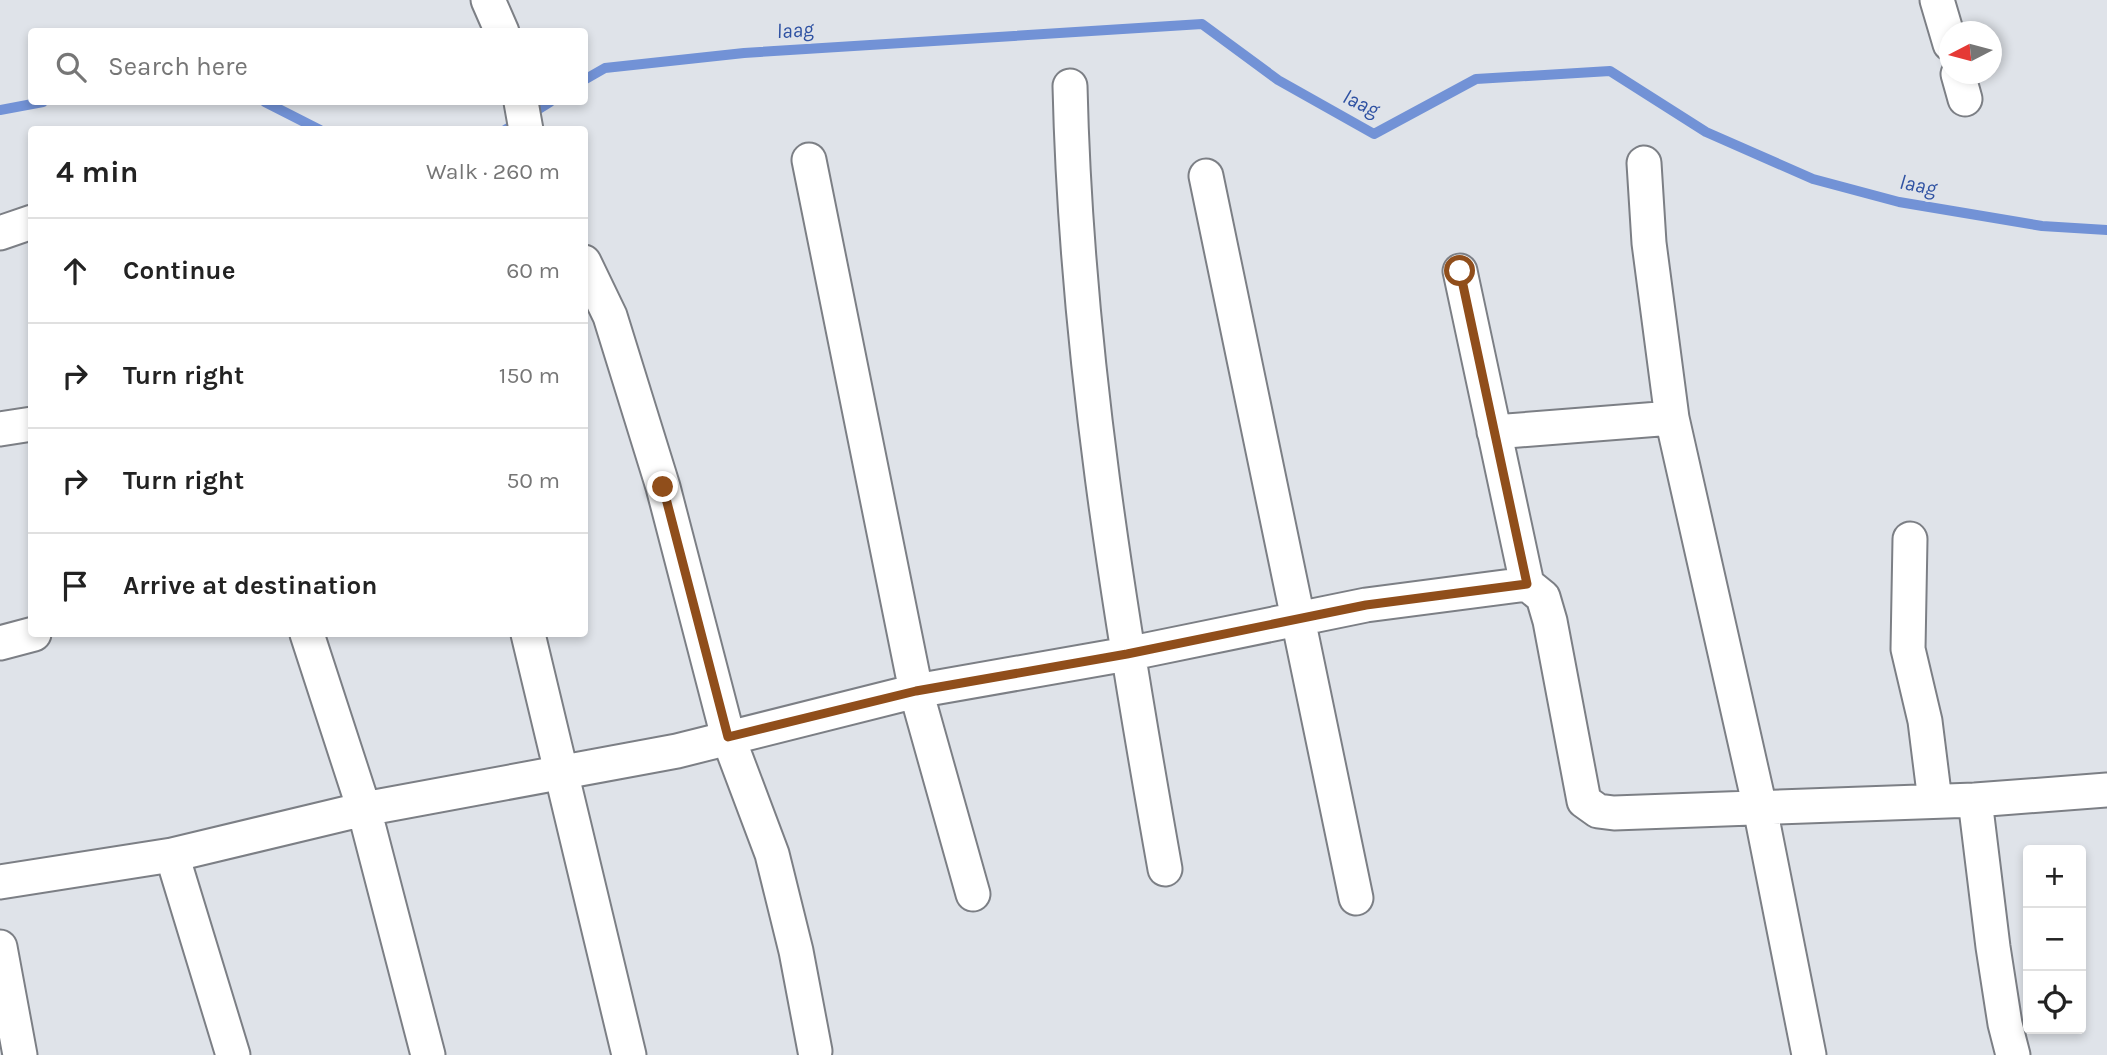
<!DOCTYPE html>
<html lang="en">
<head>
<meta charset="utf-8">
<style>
  :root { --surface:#fff; --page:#f6f6f6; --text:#222; --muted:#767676; --line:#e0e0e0 }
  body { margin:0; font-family:Karla,sans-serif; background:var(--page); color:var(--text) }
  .controls { position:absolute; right:21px; bottom:21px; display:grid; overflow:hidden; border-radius:7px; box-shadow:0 4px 10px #0003 }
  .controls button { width:63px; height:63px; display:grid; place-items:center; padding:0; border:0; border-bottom:2px solid var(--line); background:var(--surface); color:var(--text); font:35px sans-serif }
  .compass { position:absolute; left:1939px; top:21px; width:63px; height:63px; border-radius:50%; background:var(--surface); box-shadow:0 4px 10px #0003; rotate:264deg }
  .stop { position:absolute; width:21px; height:21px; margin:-16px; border:5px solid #904e1b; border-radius:50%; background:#fff }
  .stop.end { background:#904e1b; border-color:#fff; box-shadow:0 2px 7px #0008 }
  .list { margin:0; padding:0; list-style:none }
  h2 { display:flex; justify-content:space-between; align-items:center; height:91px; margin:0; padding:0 28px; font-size:30px }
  h2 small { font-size:23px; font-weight:400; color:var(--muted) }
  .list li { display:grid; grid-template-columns:46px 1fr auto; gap:21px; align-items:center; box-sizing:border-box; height:105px; padding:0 28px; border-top:2px solid var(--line) }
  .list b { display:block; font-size:26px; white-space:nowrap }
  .list em { font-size:23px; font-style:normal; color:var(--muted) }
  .icon { flex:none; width:38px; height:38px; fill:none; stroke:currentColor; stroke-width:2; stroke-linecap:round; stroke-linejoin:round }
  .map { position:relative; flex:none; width:2107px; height:1055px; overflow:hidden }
  .search { position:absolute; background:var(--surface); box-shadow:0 4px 10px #0003; left:28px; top:28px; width:560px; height:77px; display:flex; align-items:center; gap:18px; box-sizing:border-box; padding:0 24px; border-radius:7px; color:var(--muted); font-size:26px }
  .panel { position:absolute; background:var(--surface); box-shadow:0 4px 10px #0003; left:28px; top:126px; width:560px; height:511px; border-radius:7px }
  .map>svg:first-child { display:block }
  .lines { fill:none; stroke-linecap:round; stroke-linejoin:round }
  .stream { stroke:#7292d6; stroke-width:10 }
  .minor-casing { stroke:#7c7f85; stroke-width:37 }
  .minor { stroke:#fff; stroke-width:33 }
  .route { stroke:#904e1b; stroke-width:9 }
  .labels { text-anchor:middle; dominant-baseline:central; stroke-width:5; stroke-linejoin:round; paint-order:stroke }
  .water-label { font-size:21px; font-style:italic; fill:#2e51a2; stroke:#dfe3e9 }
</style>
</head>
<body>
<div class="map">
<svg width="2107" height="1055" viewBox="0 0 2107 1055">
  <rect width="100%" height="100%" fill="#dfe3e9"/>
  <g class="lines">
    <!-- stream -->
    <path class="stream" d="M584,80l21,-12 139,-15 458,-29 76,56 96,54 102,-55 134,-8 96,61 107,47 86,23 143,24 65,4
      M265,102l55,28
      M0,110l43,-8
      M505,130l45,-28"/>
    <defs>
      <path id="minor" d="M488,0l14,32
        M1937,0l13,44
        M1958,74l7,25
        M1070,86c6,263 49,525 95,783
        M521,102l5,28
        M809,160l107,531 57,203
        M1644,163l5,80 23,175 88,390 49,247
        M1206,176l150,722
        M0,233l32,-11
        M584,262l26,54 53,171 65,250 44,117 24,97 19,100
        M1460,271l67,313 16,13 7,24 34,180 14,10 16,2 361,-13 132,-10
        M0,429l32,-5
        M1494,432l178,-14
        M1910,539l-2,110 17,72 10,80
        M307,634l57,175 64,246
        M528,634l101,421
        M0,643l34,-9
        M1975,800l18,147 12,77 8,31
        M172,855l61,200
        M0,882l172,-27 192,-46 313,-58 239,-60 211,-37 239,-49 161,-21
        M0,947l20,108"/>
    </defs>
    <!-- minor casing -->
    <use href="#minor" class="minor-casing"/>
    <!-- minor -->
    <use href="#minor" class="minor"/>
  </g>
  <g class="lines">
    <!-- route -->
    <path class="route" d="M663,487l65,250 188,-46 211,-37 239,-49 161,-21 -67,-313"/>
  </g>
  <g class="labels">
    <!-- water labels -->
    <g class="water-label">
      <text transform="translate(795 30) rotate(-4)">laag</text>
      <text transform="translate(1361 103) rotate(25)">laag</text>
      <text transform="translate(1918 185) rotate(11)">laag</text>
    </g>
  </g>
</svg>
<div class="controls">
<button>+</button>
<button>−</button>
<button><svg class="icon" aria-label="locate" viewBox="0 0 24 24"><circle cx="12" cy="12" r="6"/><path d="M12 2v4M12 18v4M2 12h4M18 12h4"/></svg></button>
</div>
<svg class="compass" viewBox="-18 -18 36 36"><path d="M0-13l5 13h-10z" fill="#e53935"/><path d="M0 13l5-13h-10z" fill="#767676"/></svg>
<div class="stop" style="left:1460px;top:271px"></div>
<div class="stop end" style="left:663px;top:487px"></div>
<div class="search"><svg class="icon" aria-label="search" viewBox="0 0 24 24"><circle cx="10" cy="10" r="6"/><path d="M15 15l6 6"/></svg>Search here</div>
<section class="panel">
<h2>4 min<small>Walk · 260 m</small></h2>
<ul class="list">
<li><svg class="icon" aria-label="ahead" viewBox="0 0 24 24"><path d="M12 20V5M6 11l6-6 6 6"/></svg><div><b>Continue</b></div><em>60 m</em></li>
<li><svg class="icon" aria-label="right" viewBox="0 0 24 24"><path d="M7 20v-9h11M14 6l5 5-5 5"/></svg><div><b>Turn right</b></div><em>150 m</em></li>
<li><svg class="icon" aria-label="right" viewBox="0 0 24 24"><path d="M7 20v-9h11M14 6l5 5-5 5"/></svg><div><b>Turn right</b></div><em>50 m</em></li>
<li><svg class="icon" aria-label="arrive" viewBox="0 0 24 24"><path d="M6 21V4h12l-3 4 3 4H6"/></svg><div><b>Arrive at destination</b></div></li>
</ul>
</section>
</div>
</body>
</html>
